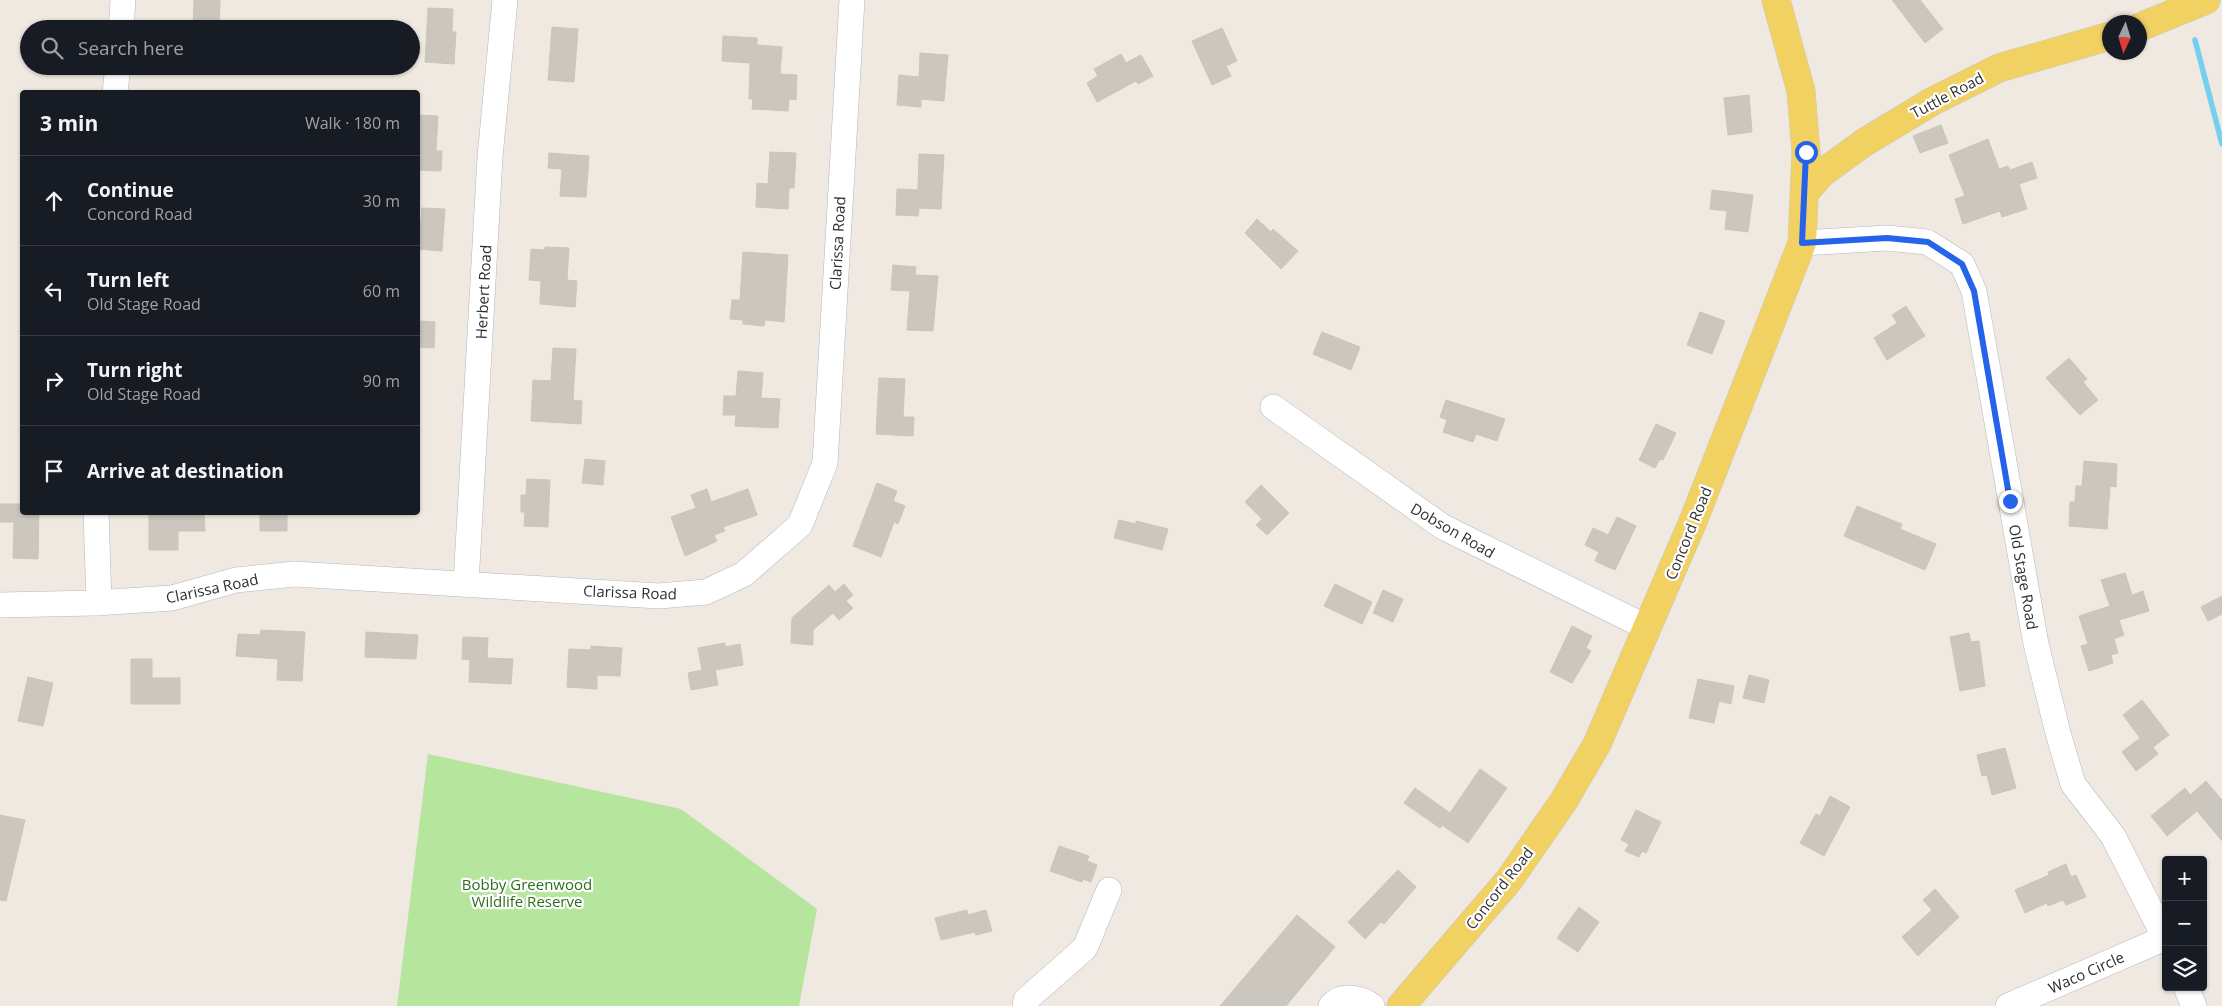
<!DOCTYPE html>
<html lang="en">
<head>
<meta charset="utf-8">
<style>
  :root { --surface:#171b24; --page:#20242c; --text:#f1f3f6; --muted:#9ea1a6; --line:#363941 }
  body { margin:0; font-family:"Open Sans",sans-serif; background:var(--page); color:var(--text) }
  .controls { position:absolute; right:15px; bottom:15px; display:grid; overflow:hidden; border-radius:5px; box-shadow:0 1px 4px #0004 }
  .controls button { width:45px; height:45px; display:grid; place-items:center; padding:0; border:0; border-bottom:1px solid var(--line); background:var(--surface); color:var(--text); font:25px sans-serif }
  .compass { position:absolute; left:2102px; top:15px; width:45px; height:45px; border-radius:50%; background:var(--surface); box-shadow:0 1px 4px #0004; rotate:184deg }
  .stop { position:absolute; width:15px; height:15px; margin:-11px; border:4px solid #2563eb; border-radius:50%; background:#fff }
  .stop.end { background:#2563eb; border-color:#fff; box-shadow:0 1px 5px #0008 }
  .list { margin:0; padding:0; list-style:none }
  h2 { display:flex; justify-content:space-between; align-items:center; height:65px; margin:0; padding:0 20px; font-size:21px }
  h2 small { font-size:16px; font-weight:400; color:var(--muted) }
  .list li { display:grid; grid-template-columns:32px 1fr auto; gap:15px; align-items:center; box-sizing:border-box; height:90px; padding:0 20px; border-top:1px solid var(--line) }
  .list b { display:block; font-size:19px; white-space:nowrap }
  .list p { margin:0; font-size:16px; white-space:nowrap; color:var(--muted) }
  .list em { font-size:16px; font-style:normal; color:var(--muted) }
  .icon { flex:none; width:28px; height:28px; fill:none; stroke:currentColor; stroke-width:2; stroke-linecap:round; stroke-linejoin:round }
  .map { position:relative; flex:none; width:2222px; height:1006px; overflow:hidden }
  .search { position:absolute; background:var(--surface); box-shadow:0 1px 4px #0004; left:20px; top:20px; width:400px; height:55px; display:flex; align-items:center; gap:12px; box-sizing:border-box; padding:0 18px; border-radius:28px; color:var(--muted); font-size:19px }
  .panel { position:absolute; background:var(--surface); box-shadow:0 1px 4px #0004; left:20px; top:90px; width:400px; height:425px; border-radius:5px }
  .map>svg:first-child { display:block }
  .green { fill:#b6e59e }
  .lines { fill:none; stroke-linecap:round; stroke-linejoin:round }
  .stream { stroke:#75cff0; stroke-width:5.5 }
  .building { fill:#cbc7bf; stroke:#cbc5ba }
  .minor-casing { stroke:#b4b7c1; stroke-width:26 }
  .major-casing { stroke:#c9c9c9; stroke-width:29 }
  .minor { stroke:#fff; stroke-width:25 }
  .major { stroke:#f2d163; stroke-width:28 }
  .route { stroke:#2563eb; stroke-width:6 }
  .labels { text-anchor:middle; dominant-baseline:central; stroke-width:4.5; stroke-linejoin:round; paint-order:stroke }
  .street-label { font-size:15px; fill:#2e2e2e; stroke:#fff }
  .park-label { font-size:15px; fill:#2c6e1b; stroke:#fff }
</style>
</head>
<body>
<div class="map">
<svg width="2222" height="1006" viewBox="0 0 2222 1006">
  <rect width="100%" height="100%" fill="#efe9e1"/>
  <!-- green -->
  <path class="green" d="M428,754l253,55 136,100 -18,97h-402z"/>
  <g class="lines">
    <!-- stream -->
    <path class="stream" d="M2195,40l27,104"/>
  </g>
  <!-- building -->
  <path class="building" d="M194,0h26l-1,29h-26z
    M1892,0h28l23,29 -18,14z
    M428,8l25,1 -1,23h4l-2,32 -29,-2z
    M552,27l26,2 -4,53 -26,-2z
    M1222,28l15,33 -11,5 5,10 -19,9 -20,-44z
    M723,36l34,2v7l25,2 -2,27 17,1 -1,25 -7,-1 -1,12 -36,-2 1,-10h-4l1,-36 -28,-2z
    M920,53l28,2 -4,46 -23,-2v8l-24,-2 2,-30 20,2z
    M1121,54l5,9 15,-8 12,21 -15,8 -2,-3 -39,21 -10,-19 11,-7 -4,-7z
    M1749,95l3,37 -24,3 -4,-37z
    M418,115l20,1 -2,35h6l-1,20 -23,-1z
    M1941,125l7,18 -28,10 -7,-17z
    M1988,139l11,30 9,-3 2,4 22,-8 5,16 -18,6 8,25 -25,8 -2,-6 -37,13 -8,-25 10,-3 -16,-41z
    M770,152l26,1 -2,35h-5l-1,21 -32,-2 1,-24 11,1z
    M549,153l40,3 -3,41 -26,-1 2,-27 -14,-1z
    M919,154l25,1 -3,54 -22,-1 -1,8 -22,-1 1,-26 21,1z
    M1712,190l41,5 -5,37 -23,-3 2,-18 -17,-2z
    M422,208l23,1 -3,42 -24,-2v-16h2z
    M1257,219l14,13 2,-3 25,22 -17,18 -36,-36z
    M545,247l24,1 -2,32 10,1 -2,26 -35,-3 1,-23 -12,-1 2,-31 14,1z
    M743,252l45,3 -4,67 -19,-2 -1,6 -21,-2v-4l-13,-1 2,-19h8z
    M893,265l23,2 -1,8 23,1 -5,55 -26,-1 3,-39 -19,-1z
    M1906,306l19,30 -38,24 -13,-22 23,-15 -5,-8z
    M1700,312l25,9 -13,33 -25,-9z
    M421,321l14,1 -1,26 -16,-1v-21l2,1z
    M1322,332l38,15 -9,23 -38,-16z
    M553,348l23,1 -3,51 9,1 -1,23 -50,-3 2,-41 18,1z
    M2069,358l18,21 -4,3 15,18 -18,15 -34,-37z
    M738,371l25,2 -2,25 19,1 -2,29 -43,-2 1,-11h-13l1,-19h12z
    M879,378l26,1 -2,38h11l-1,19 -37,-2z
    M1446,400l59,19 -8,22 -21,-7 -3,8 -30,-10 4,-12 -7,-3z
    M1656,424l20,9 -13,27 -3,-1 -5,9 -16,-8z
    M585,459l20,2 -2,24 -21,-2z
    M2084,461l33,3 -1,23 -6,-1 -3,43 -38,-3 1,-24h5l1,-16h6z
    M527,479l23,1 -2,47 -24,-1 1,-14h-4v-17h5z
    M877,483l20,8 -4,10 12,5 -7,18 -4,-2 -13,35 -28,-11z
    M1261,485l28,28 -22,22 -11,-10 6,-6 -17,-17z
    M707,489l4,13 37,-13 9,26 -34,12 2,4 -11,4 3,6 -32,15 -14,-39 25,-9 -5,-13z
    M0,504h22v8h17l-1,47 -25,-1 1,-36h-14z
    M1857,506l45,18 -2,5 36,15 -11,26 -81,-34z
    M149,512h55l1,19h-27v19h-29z
    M260,512h27v19h-27z
    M1617,517l19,9 -21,44 -20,-9 4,-9 -14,-7 8,-17 15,7z
    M1119,520l17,4v-3l32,8 -6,21 -48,-12z
    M2125,573l7,22 11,-4 6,20 -30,9 5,15 -10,4 4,14 -7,2 2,8 -24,8 -8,-25 7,-2 -9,-28 31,-10 -9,-26z
    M844,584l9,11 -7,6 7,7 -14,12 -6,-7 -20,17v15l-22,-2 1,-25 37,-33 6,7z
    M1335,584l37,18 -10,22 -38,-18z
    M1383,590l20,9 -10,23 -20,-9z
    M2222,596v18l-14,7 -7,-14z
    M1572,626l20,10 -6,12 5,3 -19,32 -22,-11z
    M261,630l44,2 -3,49 -25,-1 1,-21 -42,-3 2,-22 22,1z
    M366,632l52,3 -2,24 -51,-2z
    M1969,633l2,9 8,-1 6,45 -25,5 -10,-54z
    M463,637l25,1 -1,20 26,1 -2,25 -42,-2 1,-22 -8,-1z
    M725,643v4l15,-3 3,21 -28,5 3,15 -27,5 -3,-17 14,-3 -4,-22z
    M591,646l31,2 -2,28 -23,-1v14l-30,-2 2,-38 22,1z
    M131,659h21v19h28v26h-49z
    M1749,675l20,5 -5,23 -21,-5z
    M28,677l25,6 -10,43 -25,-5z
    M1698,679l36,7 -3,18 -12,-3 -5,22 -25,-5z
    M2142,700l27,35 -16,12 5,7 -22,17 -14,-19 18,-14 -17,-23z
    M2005,748l11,40 -24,7 -5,-20 -5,1 -5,-21z
    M1480,769l27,19 -39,55 -26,-18 -2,3 -36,-25 11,-15 35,25z
    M2206,781l16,19v41l-25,-30 -30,25 -16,-20 34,-28 5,7z
    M1830,796l20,11 -26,49 -24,-13 16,-29 4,2z
    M1636,810l25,12 -15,31 -4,-2 -3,6 -14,-6 4,-7 -8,-4z
    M0,815l25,5 -19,81 -6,-1z
    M1059,846l30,10 -2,5 10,4 -6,17 -8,-3 -1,3 -32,-11z
    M2066,864l5,13 5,-2 10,22 -20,8 -3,-5 -15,6 -1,-3 -22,10 -10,-23 34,-15 -1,-3z
    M1398,870l18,17 -32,37 -3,-2 -16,17 -17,-17z
    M1935,889l24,28 -41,39 -16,-19 30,-27 -9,-10z
    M1579,907l20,15 -21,30 -21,-14z
    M967,910l1,5 18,-5 6,21 -16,4 -1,-3 -34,8 -6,-22z
    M1297,915l38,32 -49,59h-66z"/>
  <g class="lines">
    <defs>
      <path id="minor" d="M121,29l2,-29
        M115,92l3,-26
        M1802,243l85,-5 40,4 35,22 12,27 62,353 22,89 15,51 40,52 53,104
        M1273,407l170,120 205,101
        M96,512l3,91
        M466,584l24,-427 15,-157
        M0,605l95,-2 77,-5 64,-18 59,-6 364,22 47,-4 38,-18 56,-49 25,-62 27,-463
        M2186,987l8,19
        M1025,1006l1,-6 59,-52 24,-58
        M1331,1006c10,-12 30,-9 41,0
        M2008,1006l157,-68"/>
      <path id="major" d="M2140,27l66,-27
        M1805,192l17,-19 43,-31 68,-41 66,-33 111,-32
        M1401,1006l108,-126 54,-78 34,-58 97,-225 108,-276 4,-91 -5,-61 -25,-91"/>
    </defs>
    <!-- minor casing -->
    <use href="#minor" class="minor-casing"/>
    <!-- major casing -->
    <use href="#major" class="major-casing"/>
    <!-- minor -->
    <use href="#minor" class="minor"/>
    <!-- major -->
    <use href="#major" class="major"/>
  </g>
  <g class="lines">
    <!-- route -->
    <path class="route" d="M1806,152l-4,91 85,-5 41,4 34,22 12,27 36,210"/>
  </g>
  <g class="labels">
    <!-- street labels -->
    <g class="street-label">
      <text transform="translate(1947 95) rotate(-28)">Tuttle Road</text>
      <text transform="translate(837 243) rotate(-87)">Clarissa Road</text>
      <text transform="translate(483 292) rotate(-87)">Herbert Road</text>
      <text transform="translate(1453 530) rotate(30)">Dobson Road</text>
      <text transform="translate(1688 533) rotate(-68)">Concord Road</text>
      <text transform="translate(2024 577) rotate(80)">Old Stage Road</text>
      <text transform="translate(212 588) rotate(-12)">Clarissa Road</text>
      <text transform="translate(630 592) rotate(2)">Clarissa Road</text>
      <text transform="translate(1499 888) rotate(-52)">Concord Road</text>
      <text transform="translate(2086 972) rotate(-24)">Waco Circle</text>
    </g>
    <!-- park labels -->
    <g class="park-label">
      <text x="527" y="884">Bobby Greenwood<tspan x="527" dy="17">Wildlife Reserve</tspan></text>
    </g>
  </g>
</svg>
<div class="controls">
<button>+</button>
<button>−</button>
<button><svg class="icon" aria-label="layers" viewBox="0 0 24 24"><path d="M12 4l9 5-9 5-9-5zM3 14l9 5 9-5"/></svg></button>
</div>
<svg class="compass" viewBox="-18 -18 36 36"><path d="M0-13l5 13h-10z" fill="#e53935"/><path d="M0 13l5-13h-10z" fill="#9ea1a6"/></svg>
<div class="stop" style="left:1806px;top:152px"></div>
<div class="stop end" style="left:2010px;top:501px"></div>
<div class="search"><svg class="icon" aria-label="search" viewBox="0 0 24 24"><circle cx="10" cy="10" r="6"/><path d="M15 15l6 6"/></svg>Search here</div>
<section class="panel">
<h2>3 min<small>Walk · 180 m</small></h2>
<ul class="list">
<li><svg class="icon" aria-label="ahead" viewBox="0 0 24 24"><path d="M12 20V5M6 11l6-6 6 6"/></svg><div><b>Continue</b><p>Concord Road</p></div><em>30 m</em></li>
<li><svg class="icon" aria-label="left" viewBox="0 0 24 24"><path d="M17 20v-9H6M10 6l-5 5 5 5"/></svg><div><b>Turn left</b><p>Old Stage Road</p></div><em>60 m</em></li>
<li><svg class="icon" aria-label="right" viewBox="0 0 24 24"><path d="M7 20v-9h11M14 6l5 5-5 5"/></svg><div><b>Turn right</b><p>Old Stage Road</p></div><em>90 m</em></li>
<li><svg class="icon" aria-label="arrive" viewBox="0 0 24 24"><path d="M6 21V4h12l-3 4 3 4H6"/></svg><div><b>Arrive at destination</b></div></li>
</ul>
</section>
</div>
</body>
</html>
